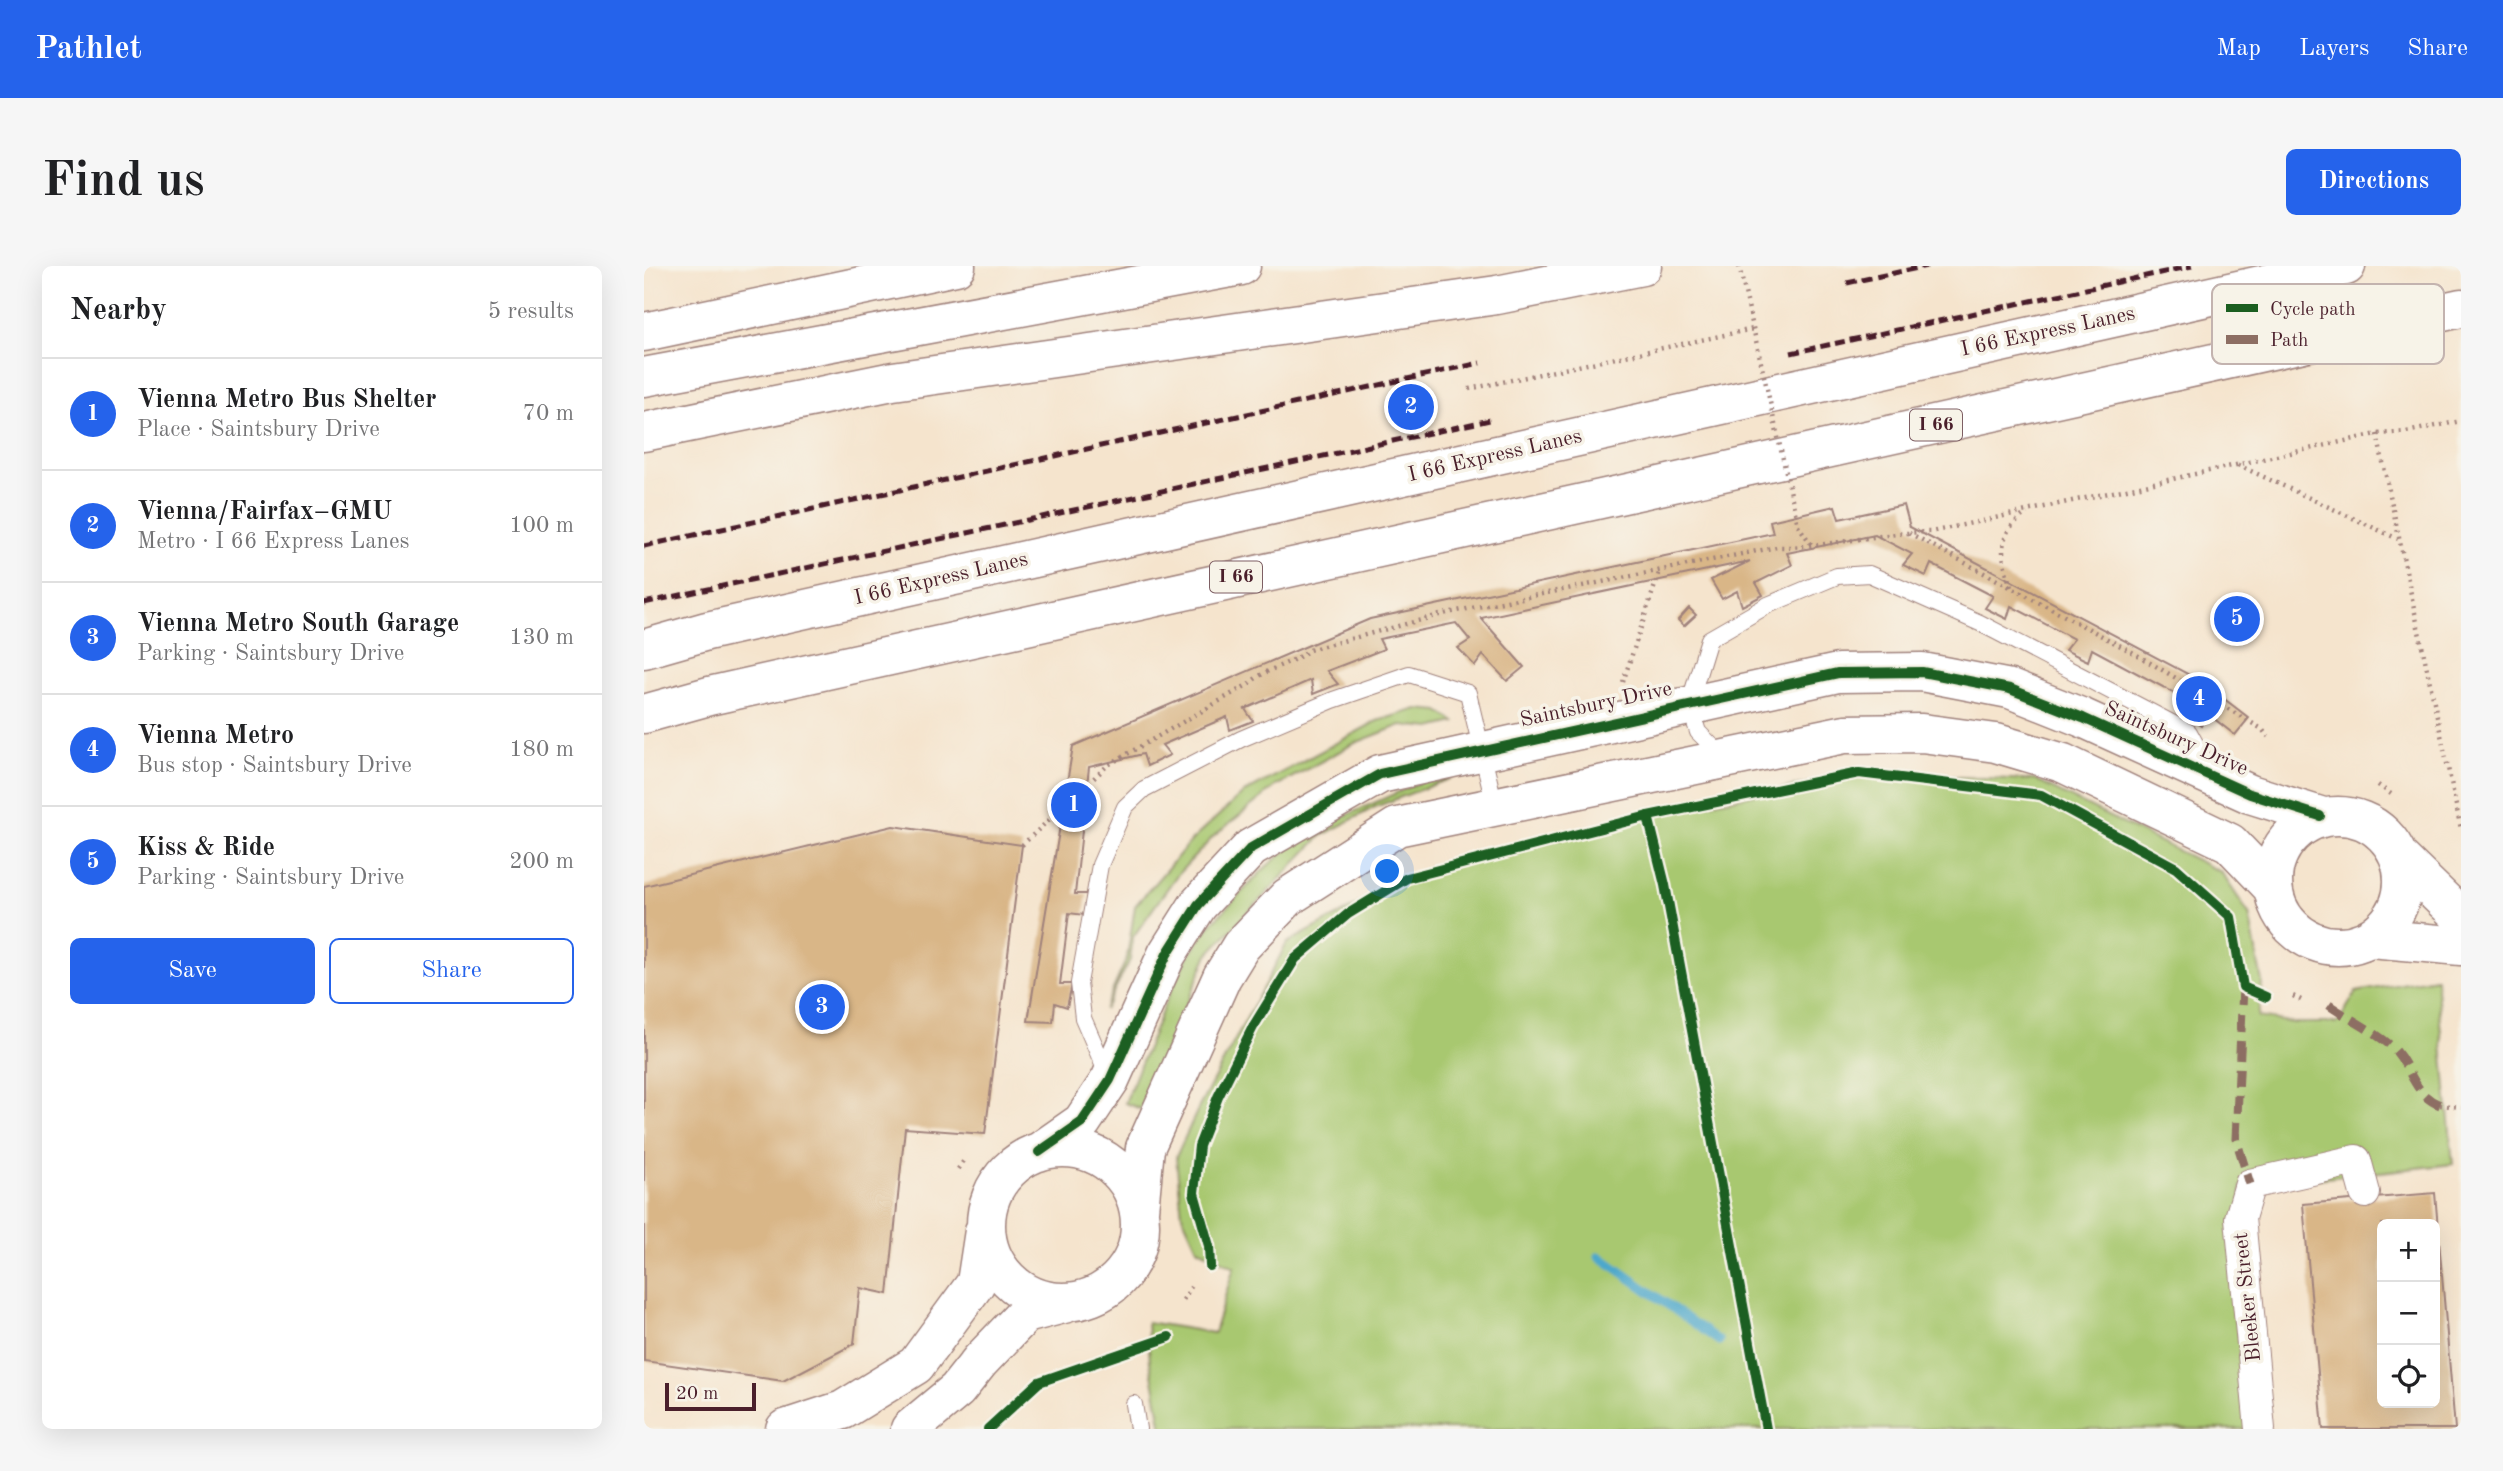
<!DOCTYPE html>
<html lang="en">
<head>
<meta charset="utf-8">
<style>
  :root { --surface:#fff; --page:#f6f6f6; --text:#202124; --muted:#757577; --line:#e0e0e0; --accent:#2563eb }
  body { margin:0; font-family:"Old Standard TT",serif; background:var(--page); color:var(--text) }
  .controls { position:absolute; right:21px; bottom:21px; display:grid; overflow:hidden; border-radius:10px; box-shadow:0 7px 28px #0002 }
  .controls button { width:63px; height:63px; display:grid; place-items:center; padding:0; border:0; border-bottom:2px solid var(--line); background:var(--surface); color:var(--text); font:35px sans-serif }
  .scale { position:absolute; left:21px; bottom:18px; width:91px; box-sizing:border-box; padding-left:7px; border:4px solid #4a1f2b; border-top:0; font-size:19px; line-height:24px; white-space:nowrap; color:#4a1f2b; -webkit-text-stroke:5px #f7f3e8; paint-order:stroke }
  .you { position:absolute; left:744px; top:606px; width:24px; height:24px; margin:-18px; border:5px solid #fff; border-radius:50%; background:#1a73e8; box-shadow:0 0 0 10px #1a73e833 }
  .badge { display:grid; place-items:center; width:46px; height:46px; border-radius:50%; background:var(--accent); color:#fff; font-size:23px; font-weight:700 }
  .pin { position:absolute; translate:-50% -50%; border:4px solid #fff; box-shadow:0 2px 7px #0006 }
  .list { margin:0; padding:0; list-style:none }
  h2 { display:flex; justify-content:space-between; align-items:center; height:91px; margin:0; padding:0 28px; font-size:30px }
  h2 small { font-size:23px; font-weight:400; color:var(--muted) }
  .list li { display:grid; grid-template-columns:46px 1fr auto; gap:21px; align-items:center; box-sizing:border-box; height:112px; padding:0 28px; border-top:2px solid var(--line) }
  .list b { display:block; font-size:26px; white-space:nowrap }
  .list p { margin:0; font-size:23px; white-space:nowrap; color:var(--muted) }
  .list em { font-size:23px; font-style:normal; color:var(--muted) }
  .actions { display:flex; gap:14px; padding:21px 28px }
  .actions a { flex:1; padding:16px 0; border:2px solid var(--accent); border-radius:10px; text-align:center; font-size:24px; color:var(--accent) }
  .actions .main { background:var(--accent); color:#fff }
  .icon { flex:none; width:38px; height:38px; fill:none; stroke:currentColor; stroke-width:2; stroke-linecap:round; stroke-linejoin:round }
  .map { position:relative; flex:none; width:1817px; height:1163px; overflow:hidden; border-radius:10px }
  header { display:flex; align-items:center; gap:42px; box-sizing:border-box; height:98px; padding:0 35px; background:var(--accent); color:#fff }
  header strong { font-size:33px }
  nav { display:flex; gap:38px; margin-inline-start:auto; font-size:24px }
  .intro { display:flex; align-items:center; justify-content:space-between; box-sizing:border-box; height:168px; padding:0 42px }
  h1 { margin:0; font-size:49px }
  .button { padding:18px 32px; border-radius:10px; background:var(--accent); color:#fff; font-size:24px; font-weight:700 }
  main { display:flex; gap:42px; padding:0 42px }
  aside { flex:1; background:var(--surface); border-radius:10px; box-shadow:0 7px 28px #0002 }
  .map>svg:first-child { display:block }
  .green { fill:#a8c870; stroke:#79744e; stroke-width:2 }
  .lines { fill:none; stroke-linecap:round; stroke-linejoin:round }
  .stream { stroke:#4da8cb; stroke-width:9 }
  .building { fill:#d9b687; fill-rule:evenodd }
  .lane-casing { stroke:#a0827c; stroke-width:18 }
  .street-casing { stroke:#a0827c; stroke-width:32 }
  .secondary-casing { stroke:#a0827c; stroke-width:41 }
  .highway-casing { stroke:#a0827c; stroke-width:41 }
  .path { stroke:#a0827c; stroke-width:4.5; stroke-dasharray:2 5; stroke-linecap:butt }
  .lane { stroke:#fff; stroke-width:16 }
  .street { stroke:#fff; stroke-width:30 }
  .secondary { stroke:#fff; stroke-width:38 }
  .highway { stroke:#fff; stroke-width:38 }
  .rail { stroke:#4a1f2b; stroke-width:5; stroke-dasharray:10 5; stroke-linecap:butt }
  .path-bridge { stroke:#a0827c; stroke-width:4.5; stroke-dasharray:2 5; stroke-linecap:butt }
  .quiet { stroke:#8d6e63; stroke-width:9; stroke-dasharray:18 9; stroke-linecap:butt }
  .cycleway-casing { stroke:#f7f3e8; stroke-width:15 }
  .cycleway { stroke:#1b5e20; stroke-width:10 }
  .labels { text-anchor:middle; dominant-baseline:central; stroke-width:7; stroke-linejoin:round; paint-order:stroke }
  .shield { fill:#f7f3e8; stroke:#7e5f64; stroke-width:2 }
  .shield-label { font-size:19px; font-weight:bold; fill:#4a1f2b }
  .street-label { font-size:21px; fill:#4a1f2b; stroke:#f7f3e8 }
  .key { fill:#f7f3e8; stroke:#c3b3af; stroke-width:2 }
  .key-label { font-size:19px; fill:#4a1f2b }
</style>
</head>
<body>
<header>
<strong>Pathlet</strong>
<nav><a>Map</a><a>Layers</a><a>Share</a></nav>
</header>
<div class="intro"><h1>Find us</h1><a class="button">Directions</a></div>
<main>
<aside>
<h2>Nearby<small>5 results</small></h2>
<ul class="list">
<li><span class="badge">1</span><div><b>Vienna Metro Bus Shelter</b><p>Place · Saintsbury Drive</p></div><em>70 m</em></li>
<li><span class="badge">2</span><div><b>Vienna/Fairfax–GMU</b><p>Metro · I 66 Express Lanes</p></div><em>100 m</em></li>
<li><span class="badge">3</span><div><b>Vienna Metro South Garage</b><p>Parking · Saintsbury Drive</p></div><em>130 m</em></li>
<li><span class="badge">4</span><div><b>Vienna Metro</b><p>Bus stop · Saintsbury Drive</p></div><em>180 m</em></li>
<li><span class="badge">5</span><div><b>Kiss &amp; Ride</b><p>Parking · Saintsbury Drive</p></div><em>200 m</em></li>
</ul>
<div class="actions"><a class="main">Save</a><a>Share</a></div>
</aside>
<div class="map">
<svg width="1817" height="1163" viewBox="0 0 1817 1163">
  <rect width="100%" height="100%" fill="#f7f3e8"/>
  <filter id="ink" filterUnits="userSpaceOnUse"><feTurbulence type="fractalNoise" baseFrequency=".0143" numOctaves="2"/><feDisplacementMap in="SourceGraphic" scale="14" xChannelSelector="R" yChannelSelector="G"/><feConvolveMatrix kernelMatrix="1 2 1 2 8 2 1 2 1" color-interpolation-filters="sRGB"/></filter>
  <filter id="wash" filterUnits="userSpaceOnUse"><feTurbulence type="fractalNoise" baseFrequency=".00686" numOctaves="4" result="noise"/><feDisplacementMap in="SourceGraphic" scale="28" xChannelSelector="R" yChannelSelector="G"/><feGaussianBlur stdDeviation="1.57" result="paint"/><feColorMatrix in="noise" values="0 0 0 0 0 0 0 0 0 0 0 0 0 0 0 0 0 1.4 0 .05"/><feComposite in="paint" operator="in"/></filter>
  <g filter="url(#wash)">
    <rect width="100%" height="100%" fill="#f5e4cd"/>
    <!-- green -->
    <path class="green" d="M773,443l22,2 16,11 -24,6 -30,-3 -46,18 -79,43 -62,50 -37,39 -44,62 -3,23 -26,50 23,-52 8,-52 56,-65 51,-47 135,-73z
      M1215,507l176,7 186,92 28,42 13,68 -4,35 36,6h44l18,-31 80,-14 17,186 -212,23 20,242h-1099l-12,-67 -3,-40 67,11 20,-66 -37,-19 -15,-33 -6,-58 23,-50 88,-164 120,-65 241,-62z
      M807,512l-76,29 -54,29 -113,118 -67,155 -16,-6 44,-109 19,-37 21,-31 57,-59 43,-35 114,-51z"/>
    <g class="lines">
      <!-- stream -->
      <path class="stream" d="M955,990l120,85"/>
    </g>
    <g id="blocks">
      <!-- building -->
      <path class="building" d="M1260,239l6,22 291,154 48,37 -14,17 -27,-21 -7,12 -20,-14 10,-10 -99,-53 -4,12 -23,-11 9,-11 -63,-33 -4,13 -22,-11 8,-12 -62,-32 -5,12 -23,-11 9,-11 -37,-19 -88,18 5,12 -36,18 7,12 -21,11 -5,-15 -15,8 -11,-19 39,-19 -269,57 43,49 -17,14 -24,-26 -8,11 -17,-18 12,-8 -14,-17 -77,16 5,10 -57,22 11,13 -25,10 -2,-14 -66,29 8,12 -23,9 -3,-13 -65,28 8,10 -23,11 -4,-12 -54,13 -14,127h12l-3,21 -15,-2 -9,71h12l-5,23 -12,-4 -2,19 -25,-1 45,-275 297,-127 403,-86 -3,-12 65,-15 4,13z
        M1045,342l7,7 -12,11 -6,-6z
        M249,560l129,19 -37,289 -80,-6 -17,166 -28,-6 -6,56 -71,37 -139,-20v-475z
        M1791,927l20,236h-132l-20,-225zM1738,958h53v179h-53z"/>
    </g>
  </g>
  <g filter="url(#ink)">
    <use href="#blocks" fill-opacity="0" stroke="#a0827c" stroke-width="2"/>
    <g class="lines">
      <defs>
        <path id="lane" d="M1078,490l-24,-24 -9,-28 20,-65 59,-34 69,-29 32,-2 111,49 209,109 20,37
          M464,810l-25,-58 -4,-35 21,-118 25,-58 19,-18 97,-50 92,-39 76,-26 59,19 27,113
          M490,1138l4,25"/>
        <path id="street" d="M1616,1163l-20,-211 10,-34 106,-24 9,33"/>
        <path id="secondary" d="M1629 615a65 65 0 1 1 130 0a65 65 0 1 1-130 0Z
          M1757,593l60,58
          M1726,672l91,8
          M342 959a77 77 0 1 1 154 0a77 77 0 1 1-154 0Z
          M395,886l43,-30 28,-42 57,-126 31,-49 53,-57 129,-74 458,-101 84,-1 88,17 73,29 167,76 70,22
          M495,944l6,-62 77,-171 19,-31 47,-49 109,-70 448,-93 77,-1 74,10 67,20 167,80 43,45
          M141,1163l58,-19 73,-45 60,-82 8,-52
          M266,1163l47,-39 23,-29 45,-47 42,-11"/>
        <path id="highway" d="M0,66l312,-66
          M0,111l597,-111
          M0,166l249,-51 604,-86 145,-29
          M0,383l63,-18 1639,-365
          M0,448l65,-18c583,-131 1169,-256 1752,-388"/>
      </defs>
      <!-- lane casing -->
      <use href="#lane" class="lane-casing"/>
      <!-- street casing -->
      <use href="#street" class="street-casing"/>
      <!-- secondary casing -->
      <use href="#secondary" class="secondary-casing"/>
      <!-- highway casing -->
      <use href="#highway" class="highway-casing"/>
      <!-- path -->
      <path class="path" d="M825,123l284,-60
        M1733,168l84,395
        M1594,199l160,74
        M1154,259l15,22
        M1265,267l223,119 130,77 6,8
        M1367,321c-10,-30 -16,-54 16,-74
        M979,416l37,-112
        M1734,519l13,9
        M378,579l86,-80 141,-81c18,-17 42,-19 60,-34l138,-37 330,-66c52,1 102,-15 154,-15l446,-98 29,-2 55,-11
        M1649,730l8,4
        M1796,839l21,2
        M314,903l7,-10
        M539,1034l8,-13"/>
      <!-- lane -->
      <use href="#lane" class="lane"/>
      <!-- street -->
      <use href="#street" class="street"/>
      <!-- secondary -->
      <use href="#secondary" class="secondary"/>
      <!-- highway -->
      <use href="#highway" class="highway"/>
      <!-- rail -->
      <path class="rail" d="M1203,17l80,-17
        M1147,87l401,-87
        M0,280l836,-183
        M0,337l846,-183"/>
      <!-- path-bridge -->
      <path class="path-bridge" d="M1095,0l59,259"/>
      <!-- quiet -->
      <path class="quiet" d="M1599,721l-7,152 14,45
        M1685,739c18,13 53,30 67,46 16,19 19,45 44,54"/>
      <defs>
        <path id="cycleway" d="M1004,550l17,69 101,544
          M395,886l43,-30 28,-42 57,-126 31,-49 53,-57 129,-74 458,-101 84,-1 88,17 73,29 167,76 70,22
          M566,1000l-1,-20 -15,-53 5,-47 19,-49 35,-70 42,-68 53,-45 59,-36 241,-62 211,-43 182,22 135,73 55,49 12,70 23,10
          M344,1163l51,-47 130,-45"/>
      </defs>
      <!-- cycleway casing -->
      <use href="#cycleway" class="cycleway-casing"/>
      <!-- cycleway -->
      <use href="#cycleway" class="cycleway"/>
    </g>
  </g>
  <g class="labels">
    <!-- shield labels -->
    <g class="shield">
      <rect x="1266" y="143.5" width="52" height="31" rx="5"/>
      <rect x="566" y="295.5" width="52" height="31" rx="5"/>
    </g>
    <g class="shield-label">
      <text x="1292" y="159">I 66</text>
      <text x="592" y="311">I 66</text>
    </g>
    <!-- street labels -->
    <g class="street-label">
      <text transform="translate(1404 66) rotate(-12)">I 66 Express Lanes</text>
      <text transform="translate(851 190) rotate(-13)">I 66 Express Lanes</text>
      <text transform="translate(297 313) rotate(-13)">I 66 Express Lanes</text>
      <text transform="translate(952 439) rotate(-12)">Saintsbury Drive</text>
      <text transform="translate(1532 473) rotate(24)">Saintsbury Drive</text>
      <text transform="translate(1604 1031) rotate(-96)">Bleeker Street</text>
    </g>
  </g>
  <!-- legend -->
  <rect x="1568" y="18" width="232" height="80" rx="10" class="key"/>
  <rect x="1582" y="38" width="32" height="8" fill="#1b5e20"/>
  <rect x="1582" y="69" width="32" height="9" fill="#8d6e63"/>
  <g class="key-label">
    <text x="1626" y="49">Cycle path</text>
    <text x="1626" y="80">Path</text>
  </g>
</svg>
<div class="controls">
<button>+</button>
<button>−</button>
<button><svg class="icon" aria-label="locate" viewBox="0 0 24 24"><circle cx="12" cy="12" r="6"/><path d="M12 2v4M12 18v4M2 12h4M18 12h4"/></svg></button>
</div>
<div class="scale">20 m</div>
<div class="you"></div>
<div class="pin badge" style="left:430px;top:539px">1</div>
<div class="pin badge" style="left:767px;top:141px">2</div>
<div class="pin badge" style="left:178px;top:741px">3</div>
<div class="pin badge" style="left:1555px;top:433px">4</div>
<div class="pin badge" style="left:1593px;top:353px">5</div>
</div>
</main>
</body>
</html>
